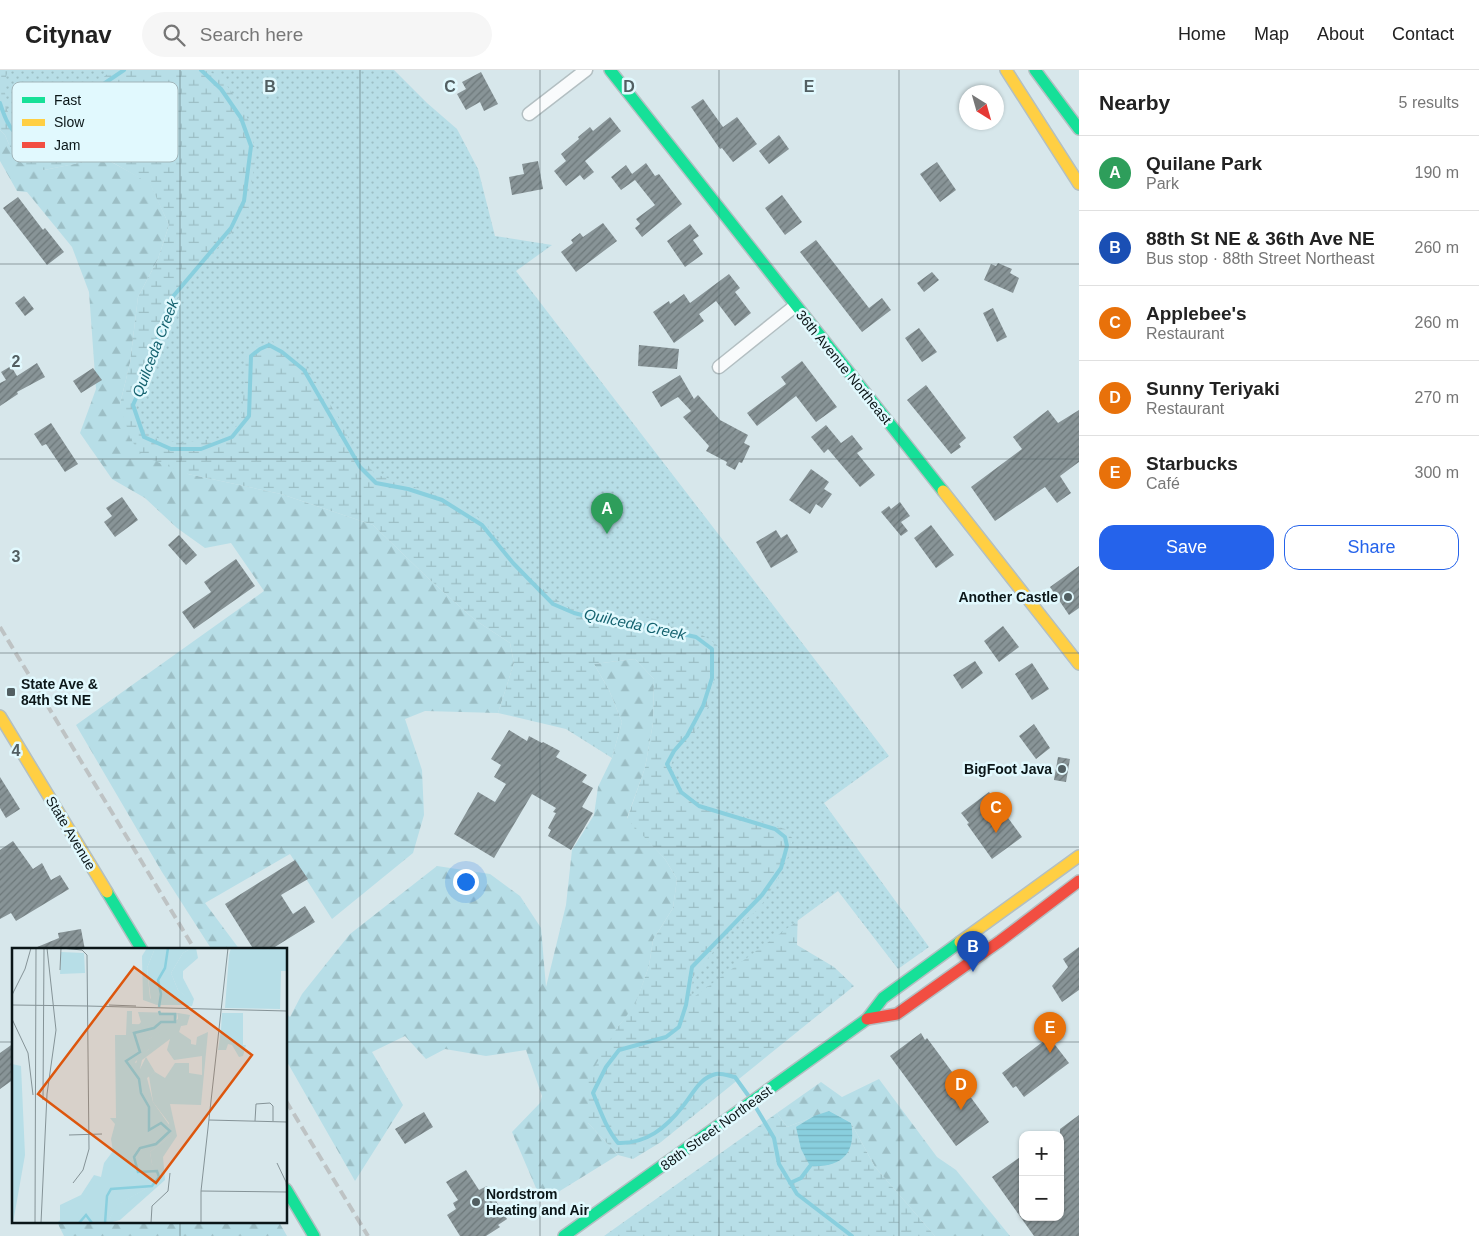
<!DOCTYPE html>
<html lang="en">
<head>
<meta charset="utf-8">
<style>
  :root { --surface:#fff; --page:#f6f6f6; --text:#222; --muted:#767676; --line:#e0e0e0; --accent:#2563eb }
  body { margin:0; font-family:Arial,sans-serif; background:var(--page); color:var(--text) }
  .controls { position:absolute; right:15px; bottom:15px; display:grid; overflow:hidden; border-radius:10px; box-shadow:0 1px 4px #0004 }
  .controls button { width:45px; height:45px; display:grid; place-items:center; padding:0; border:0; border-bottom:1px solid var(--line); background:var(--surface); color:var(--text); font:25px sans-serif }
  .compass { position:absolute; left:959px; top:15px; width:45px; height:45px; border-radius:50%; background:var(--surface); box-shadow:0 1px 4px #0004; rotate:143deg }
  .you { position:absolute; left:465px; top:811px; width:18px; height:18px; margin:-12px; border:4px solid #fff; border-radius:50%; background:#1a73e8; box-shadow:0 0 0 8px #1a73e833 }
  .badge { display:grid; place-items:center; width:32px; height:32px; border-radius:50%; background:var(--accent); color:#fff; font-size:16px; font-weight:700 }
  .pin { position:absolute; translate:-50% -41px; filter:drop-shadow(0 1px 2px #0008) }
  .pin::after { content:''; position:absolute; top:26px; width:18px; height:15px; background:inherit; clip-path:polygon(0 0,100% 0,50% 100%) }
  .list { margin:0; padding:0; list-style:none }
  h2 { display:flex; justify-content:space-between; align-items:center; height:65px; margin:0; padding:0 20px; font-size:21px }
  h2 small { font-size:16px; font-weight:400; color:var(--muted) }
  .list li { display:grid; grid-template-columns:32px 1fr auto; gap:15px; align-items:center; box-sizing:border-box; height:75px; padding:0 20px; border-top:1px solid var(--line) }
  .list b { display:block; font-size:19px; white-space:nowrap }
  .list p { margin:0; font-size:16px; white-space:nowrap; color:var(--muted) }
  .list em { font-size:16px; font-style:normal; color:var(--muted) }
  .actions { display:flex; gap:10px; padding:15px 20px }
  .actions a { flex:1; padding:11px 0; border:1px solid var(--accent); border-radius:15px; text-align:center; font-size:18px; color:var(--accent) }
  .actions .main { background:var(--accent); color:#fff }
  .icon { flex:none; width:28px; height:28px; fill:none; stroke:currentColor; stroke-width:2; stroke-linecap:round; stroke-linejoin:round }
  .map { position:relative; flex:none; width:1079px; height:1166px; overflow:hidden }
  header { display:flex; align-items:center; gap:30px; box-sizing:border-box; height:70px; padding:0 25px; background:var(--surface); border-bottom:1px solid var(--line) }
  header strong { font-size:24px }
  nav { display:flex; gap:28px; margin-inline-start:auto; font-size:18px }
  .search { width:350px; height:45px; background:var(--page); display:flex; align-items:center; gap:12px; box-sizing:border-box; padding:0 18px; border-radius:28px; color:var(--muted); font-size:19px }
  main { display:flex }
  aside { flex:1; background:var(--surface) }
  .map>svg:first-child { display:block }
  .forest { fill:url(#forest-firs) }
  .wetland { fill:url(#wetland-marsh) }
  .park { fill:url(#park-dots) }
  .water { fill:url(#water-rules) }
  .lines { fill:none; stroke-linecap:round; stroke-linejoin:round }
  .stream { stroke:#89cfde; stroke-width:4 }
  .building { fill:url(#building-hatch) }
  .street-casing { stroke:#b3bfc2; stroke-width:15 }
  .fast-casing { stroke:#b3bfc2; stroke-width:14 }
  .slow-casing { stroke:#b3bfc2; stroke-width:14 }
  .jam-casing { stroke:#b3bfc2; stroke-width:14 }
  .street { stroke:#f9fbfc; stroke-width:12 }
  .fast { stroke:#16e098; stroke-width:11 }
  .slow { stroke:#ffcf43; stroke-width:11 }
  .jam { stroke:#f24e42; stroke-width:11 }
  .rail { stroke:#bec3c4; stroke-width:4; stroke-dasharray:10 5; stroke-linecap:butt }
  .grid { fill:none; stroke:#525f62; stroke-width:1; stroke-opacity:0.55 }
  .poi-dot { fill:#525f62; stroke:#e1f9fe; stroke-width:2 }
  .labels { text-anchor:middle; dominant-baseline:central; stroke-width:5; stroke-linejoin:round; paint-order:stroke }
  .street-label { font-size:14px; fill:#0b1618; stroke:#e1f9fe }
  .poi-label { font-size:14px; font-weight:bold; fill:#0b1618; stroke:#e1f9fe; text-anchor:end }
  .water-label { font-size:15px; font-style:italic; fill:#15626f; stroke:#e1f9fe }
  .inset-river { fill:none; stroke:#89cfde; stroke-width:2.5 }
  .inset-road { fill:none; stroke:#859397; stroke-width:1 }
  .view { fill:#dd560d; fill-opacity:0.15; stroke:#dd560d; stroke-width:2.5 }
  .inset-edge { fill:none; stroke:#0b1618; stroke-width:2.5 }
  .key { fill:#e1f9fe; stroke:#a1b5b9; stroke-width:1 }
  .key-label { font-size:14px; fill:#0b1618 }
  .grid-label { font-size:16px; text-anchor:middle; font-weight:bold; fill:#525f62; stroke:#e1f9fe; stroke-width:5; stroke-linejoin:round; paint-order:stroke }
</style>
</head>
<body>
<header>
<strong>Citynav</strong>
<div class="search"><svg class="icon" aria-label="search" viewBox="0 0 24 24"><circle cx="10" cy="10" r="6"/><path d="M15 15l6 6"/></svg>Search here</div>
<nav><a>Home</a><a>Map</a><a>About</a><a>Contact</a></nav>
</header>
<main>
<div class="map">
<svg width="1079" height="1166" viewBox="0 0 1079 1166">
  <defs>
    <pattern id="forest-firs" width="22" height="20" patternUnits="userSpaceOnUse" patternTransform="scale(1.25)"><rect width="22" height="20" fill="#b7dee7"/><path d="M5 1l3.5 6h-7zM16 11l3.5 6h-7z" fill="#9cbec5"/></pattern>
    <pattern id="wetland-marsh" width="20" height="14" patternUnits="userSpaceOnUse" patternTransform="scale(1.25)"><rect width="20" height="14" fill="#b7dee7"/><path d="M1 5h8M5 5V1M11 12h8M15 12V8" fill="none" stroke="#9cbec5"/></pattern>
    <pattern id="park-dots" width="8" height="8" patternUnits="userSpaceOnUse" patternTransform="scale(1.25)"><rect width="8" height="8" fill="#b7dee7"/><path d="M2 2h.1M6 6h.1" fill="none" stroke="#9cbec5" stroke-width="1.8" stroke-linecap="round"/></pattern>
    <pattern id="water-rules" width="6" height="5" patternUnits="userSpaceOnUse" patternTransform="scale(1.25)"><rect width="6" height="5" fill="#89cfde"/><path d="M0 2.5h6" fill="none" stroke="#75b1be"/></pattern>
    <pattern id="building-hatch" width="6" height="6" patternUnits="userSpaceOnUse" patternTransform="scale(1.25)"><rect width="6" height="6" fill="#889497"/><path d="M-1 1l2-2M0 6l6-6M5 7l2-2" fill="none" stroke="#6d787a"/></pattern>
  </defs>
  <rect width="100%" height="100%" fill="#d7e7eb"/>
  <!-- forest -->
  <path class="forest" d="M0,60l5,5 9,21 30,14 60,-12 46,25 19,42 -11,34 -20,38 -8,66 -10,41 68,70 93,20 92,31 56,54 46,41 35,23 4,20 -16,50 -73,-2 -20,8 17,51 2,45 -11,38 -81,66 -42,-65 -85,49 35,47h-28l-50,-78 -86,-147 188,-134 -33,-48 -26,5 -28,-20 -32,-30 -33,-19 -32,-46 16,-44 -7,-97 -17,-45 -45,-55 -10,-1 -17,-30z
    M635,589l19,20 -1,44 -8,45 -18,50 38,41 12,20 -4,29 -20,32 -4,26 -14,40 -18,22 -29,95 30,32 -76,47 -30,-70 28,-29 2,-7 -16,-46 -40,6 -41,-7 -19,10 -21,-23 -33,16 31,53 -48,76 -69,-121v-47l4,4 12,-23 48,-60 87,-68 53,8 30,22 21,32 5,59 20,-82 6,-55 22,-35 4,-28 14,-29 10,-36 -13,-32 -15,-26z
    M879,1009l58,78 19,13 54,66h-75l-60,-69 -24,-44 -22,-12 -42,16 -10,-14 44,-31 21,15z
    M57,1152h222l8,14h-223z"/>
  <!-- wetland -->
  <path class="wetland" d="M0,0h314l427,578 59,180 -3,117 37,22 20,19 -193,156 -28,17 -15,-4 -30,-32v-45l29,-50 18,-23 14,-39 4,-26 20,-32 4,-29 -12,-20 -38,-40 18,-51 8,-45 1,-44 -19,-20 -41,5 15,26 13,32 -10,36 -46,-29 -68,-16 16,-50 -4,-20 -35,-23 -46,-41 -56,-54 -92,-31 -93,-20 -46,-18 -12,-18 -10,-34 10,-41 8,-66 20,-38 11,-34 -19,-41 -45,-26 -61,12 -20,-5 -10,-9 -9,-21 -5,-5z
    M829,1041l22,12 24,44 60,69h-331l173,-123 10,14z"/>
  <!-- park -->
  <path class="park" d="M8,0h105c-29,20 -48,49 -80,63l-16,-5 -10,-18 -3,-26z
    M205,0h189l33,33 30,26 21,40 17,67 57,9 -36,26 373,485 -65,47 105,144 -31,22 -60,-78 -147,108 2,-22 37,-46 29,-22 21,-34 8,-18 5,-18 -8,-10 -80,-24 -17,-8 -12,-16 -5,-16 5,-12 13,-9 21,-41 -1,-11 7,-15 6,-23 -5,-9 -19,-13 -43,-13 -72,-7 -18,-6 -22,-17 -26,-26 -32,-40 -22,-17 -16,-8 -72,-24 -22,-27 -15,-30 -31,-49 -24,-20 -14,-8 -19,10 -5,9 1,11 -5,50 -9,11 -11,7 -40,5 -19,-3 -12,-5 -10,-11 -5,-11 4,-16 12,-24 6,-25 16,-42 11,-20 17,-20 31,-34 19,-27 -1,-13 6,-37 -7,-34 -13,-22 -15,-22z"/>
  <!-- water -->
  <path class="water" d="M829,1041l22,12c6,31 -11,45 -41,43l-9,-17 -5,-22 18,-11z"/>
  <g class="lines">
    <!-- stream -->
    <path class="stream" d="M201,0l20,19 20,29 10,28 -7,55 -13,27 -61,72 -23,73 -14,32 11,32 27,12h30l31,-12 17,-21 2,-60 9,-7 9,-4 13,7 22,18 56,97 16,16 32,6 34,11 40,25 31,38 40,41 21,9 24,6 47,7 51,11 16,12v29l-9,28 -16,30 -13,15 -7,13 14,28 18,14 76,23 10,8 2,9 -6,22 -19,27 -70,72 -6,38 -7,22 -13,10 -47,13 -13,17 -13,26c7,17 13,35 25,50 28,1 48,-15 65,-37 10,-12 16,-28 33,-32 5,-1 14,2 19,3l15,21
      M0,33c7,23 14,37 41,39l55,-53 28,-19
      M755,1036l19,32 5,26 18,30 55,42
      M790,1113l11,-5 9,-12"/>
  </g>
  <!-- building -->
  <path class="building" d="M481,2l17,32 -14,7 -4,-9 -14,8 -9,-16 9,-5 -4,-7z
    M703,29l20,28 14,-10 20,27 -24,18 -11,-14 -2,1 -29,-42z
    M610,47l11,14 -36,30 9,11 -10,8 -4,-5 -14,11 -12,-15 12,-10 -5,-7 18,-15 -1,-2 12,-10 3,4z
    M779,65l10,14 -20,15 -10,-13z
    M538,91l5,28 -31,6 -3,-18 15,-3 -2,-10z
    M937,92l19,28 -16,12 -20,-28z
    M646,93l9,13 4,-2 23,30 -40,33 -7,-9 5,-4 -4,-5 19,-14 -20,-25 -14,10 -10,-13 15,-12 6,9z
    M782,125l20,27 -17,13 -20,-27z
    M18,127l25,33 2,-2 19,24 -17,13 -44,-57z
    M603,153l14,18 -41,31 -15,-20 12,-9 -2,-3 9,-7 3,4z
    M690,154l9,12 -6,4 10,14 -18,13 -18,-26z
    M816,170l53,68 13,-10 9,12 -29,22 -62,-80z
    M998,193l14,6 -2,4 9,5 -6,15 -29,-13 7,-16 5,2z
    M932,202l7,8 -15,12 -7,-9z
    M729,204l11,14 -5,4 16,21 -16,13 -19,-25 -17,13 5,7 -30,22 -21,-31 16,-11 1,3 14,-10 6,9z
    M24,226l10,13 -9,7 -10,-13z
    M993,238l14,29 -10,5 -14,-29z
    M919,258l18,24 -15,10 -17,-24z
    M639,275l40,4 -2,20 -39,-3z
    M802,291l35,46 -21,15 -20,-26 -39,30 -10,-13 39,-29 -5,-7z
    M37,293l8,14 -28,15 1,2 -18,12v-23l6,-3 -5,-8 10,-6 6,10z
    M93,298l9,12 -21,13 -8,-12z
    M680,305l14,24 4,-4 22,25 28,15 -4,8 6,3 -8,17 -3,-1 -4,8 -9,-5 1,-3 -21,-11 3,-5 -26,-29 8,-6 -13,-14 -17,10 -9,-15z
    M926,315l40,53 -7,6 2,3 -10,7 -44,-54z
    M1048,340l10,13 21,-13v52l-19,14 11,17 -14,10 -12,-16 -50,34 -24,-34 51,-38 -9,-12z
    M51,353l27,41 -13,8 -19,-28 -4,2 -8,-12z
    M826,355l15,18 11,-8 11,14 -6,4 18,22 -15,12 -32,-38 -4,4 -13,-16z
    M811,399l18,13 -5,7 8,5 -10,14 -6,-4 -6,10 -21,-14z
    M122,427l16,23 -23,17 -11,-15 8,-6 -6,-8z
    M900,432l10,14 -9,6 7,9 -7,5 -20,-24 8,-6 2,3z
    M931,455l23,30 -18,13 -22,-30z
    M776,460l5,8 6,-4 11,18 -27,16 -15,-26z
    M179,465l18,20 -11,10 -18,-20z
    M236,489l19,27 -61,43 -12,-17 29,-20 -7,-10z
    M1079,496v42l-10,7 -19,-28z
    M1003,556l16,21 -20,15 -15,-21z
    M975,591l8,12 -21,16 -9,-14z
    M1032,593l17,26 -17,11 -17,-26z
    M1034,654l16,24 -14,11 -17,-23z
    M509,660l18,11 2,-5 13,7 1,-1 17,9 -4,6 31,18 -5,7 11,6 -11,19 11,6 -22,37 -23,-14 3,-6 -3,-2 8,-15 -3,-1 3,-4 -24,-14 -38,64 -40,-24 24,-42 17,10 11,-18 -12,-7 7,-12 -10,-6z
    M1058,687l12,2 -4,23 -12,-2z
    M0,707l20,32 -14,9 -6,-10z
    M989,722l33,45 -30,22 -25,-35 2,-1 -8,-10z
    M13,771l20,28 9,-6 9,17 9,-5 9,14 -53,32 -5,-8 -11,6v-69z
    M295,790l13,19 -27,16 12,19 12,-8 10,16 -45,28h-16l-29,-46z
    M81,859l4,21h-55l29,-12 -1,-5z
    M1079,877v43l-17,12 -10,-16 16,-19 -5,-8z
    M921,963l4,7 2,-2 62,84 -33,24 -66,-90z
    M1049,967l20,26 -45,34 -8,-11 -3,2 -11,-15z
    M14,973v36l-14,10v-36z
    M424,1042l9,15 -28,17 -10,-15z
    M1079,1045v121h-45l-42,-59 31,-22v62h37v-88z
    M466,1100l13,20 8,-4 20,33 -9,6 2,2 -14,9h-26l-13,-21 9,-6 -3,-6 5,-3 -12,-18z"/>
  <g class="lines">
    <defs>
      <path id="street" d="M529,44l57,-44
        M719,297l76,-61"/>
      <path id="fast" d="M610,0l333,421
        M1035,0l44,59
        M107,822l35,58
        M286,1119l28,47
        M564,1166l303,-217 16,-21 77,-56"/>
      <path id="slow" d="M1006,0l73,114
        M943,421l136,173
        M0,646l107,176
        M960,872l119,-86"/>
      <path id="jam" d="M867,949l30,-5 103,-73 79,-60"/>
    </defs>
    <!-- street casing -->
    <use href="#street" class="street-casing"/>
    <!-- fast casing -->
    <use href="#fast" class="fast-casing"/>
    <!-- slow casing -->
    <use href="#slow" class="slow-casing"/>
    <!-- jam casing -->
    <use href="#jam" class="jam-casing"/>
    <!-- street -->
    <use href="#street" class="street"/>
    <!-- fast -->
    <use href="#fast" class="fast"/>
    <!-- slow -->
    <use href="#slow" class="slow"/>
    <!-- jam -->
    <use href="#jam" class="jam"/>
    <!-- rail -->
    <path class="rail" d="M0,557l195,323
      M286,1031l82,135"/>
  </g>
  <!-- grid -->
  <path class="grid" d="M180,0v880M360,0v1166M540,0v1166M719,0v1166M899,0v1166M0,194h1079M0,389h1079M0,583h1079M0,777h1079M0,972h14M286,972h793M180,1152v14"/>
  <!-- markers -->
  <g class="poi-dot">
    <circle cx="1068" cy="527" r="5"/>
    <rect x="6" y="617" width="10" height="10" rx="2.5"/>
    <circle cx="1062" cy="699" r="5"/>
    <circle cx="476" cy="1132" r="5"/>
  </g>
  <g class="labels">
    <!-- street labels -->
    <g class="street-label">
      <text transform="translate(844 297) rotate(51)">36th Avenue Northeast</text>
      <text transform="translate(71 763) rotate(59)">State Avenue</text>
      <text transform="translate(716 1058) rotate(-36)">88th Street Northeast</text>
    </g>
    <!-- poi labels -->
    <g class="poi-label">
      <text x="1058" y="527">Another Castle</text>
      <text x="21" y="614" text-anchor="start">State Ave &amp;<tspan x="21" dy="16">84th St NE</tspan></text>
      <text x="1052" y="699">BigFoot Java</text>
      <text x="486" y="1124" text-anchor="start">Nordstrom<tspan x="486" dy="16">Heating and Air</tspan></text>
    </g>
    <!-- water labels -->
    <g class="water-label">
      <text transform="translate(155 278) rotate(-69)">Quilceda Creek</text>
      <text transform="translate(635 554) rotate(12)">Quilceda Creek</text>
    </g>
  </g>
  <!-- overview -->
  <g transform="translate(12 878)">
    <rect width="275" height="275" fill="#d7e7eb"/>
    <path d="M219,0h32v7h-34zM49,4l23,1 1,20 -25,1z" fill="#b7dee7"/>
    <path d="M135,0h8l-8,20 3,30 7,7 -14,-5 -1,-44zM180,0h4l2,10 -15,13v7l11,21 -2,7h-7l6,-5 -13,-11 -7,-17 12,-20zM166,65l12,2 -3,10 -6,1 -2,6 12,8v4l5,1 1,-8 11,-5 -7,73 -31,-1 7,32 -14,21 2,23 -45,40 -12,3 8,-18 44,-24 1,-9 -9,-8 -2,-12 20,-16 -1,-13 -16,-21 -4,-26 6,-4 10,6 10,-15h14v10l13,2v-19l-28,4 -7,-10 3,-11 -28,21 -2,9 -5,-3 3,-8 11,-9v-10l29,-20zM209,82h22v15h3l-3,11 -4,1 -7,-12 -4,-1 -2,6h-8zM0,116l9,2 4,89 -12,68z" fill="#b7dee7"/>
    <path d="M143,0h37l-9,5 -12,20 7,17 14,11 -2,4h-33l-6,-4 -4,-33zM126,64l40,1 -3,11 -26,15v10l-14,13 5,7 6,-12 9,15 -8,6 6,24 19,27 -2,7 -20,16 2,12 9,6 -1,11 -43,24 -9,18h-51l63,-60 3,-104 8,-25 10,-12z" fill="#b7dee7"/>
    <path d="M251,0h24v23h-6l-1,38 -55,-1 4,-53h34zM210,65h21v17h-22z" fill="#b7dee7"/>
    <path d="M115,63h5v13l25,1 -24,9 8,16 -16,11 13,17 3,19 7,11 1,23 11,-7 10,6 -13,13 -17,4 -7,10 4,15 21,1v5l-10,8 -39,3 -6,34h-9l-8,-10 -7,4 -1,6h-18v-18l21,-10 13,-20 7,2 3,-14 9,-12 -2,-12 4,-15 -5,-6h6l-1,-83h11z" fill="#b7dee7"/>
    <path class="inset-river" d="M147,59l2,-13 -3,-14 7,-12 3,-20M67,275l7,-8 6,8M93,275l2,-27 4,-7 41,-3 7,-9 -2,-6 -19,1 -4,-15 6,-9 16,-4 14,-13 -9,-8 -12,7v-23l-8,-14 -2,-14 -13,-18 14,-9 -6,-19 20,-5 7,-6h14v-8h-15l-1,-3"/>
    <path class="inset-road" d="M49,0l21,2 5,5 2,194 -6,21 -10,13M48,22l1,-22M0,47l13,-26 6,-21M0,57l76,1M97,57l27,1M75,58l200,5M0,71l16,34 5,42M31,152l1,-152M197,172l78,2M243,173l1,-17 14,-1 3,3v15M57,187l33,-1M265,215l9,19 1,10M189,243l86,1M23,275l1,-275M29,275l6,-129 9,-64 -9,-82M139,275l1,-17 16,-15 2,-18M189,275v-32l27,-243"/>
    <path class="view" d="M122,19l118,88 -96,128 -118,-89z"/>
    <rect width="275" height="275" class="inset-edge"/>
  </g>
  <!-- legend -->
  <rect x="12" y="12" width="166" height="80" rx="8" class="key"/>
  <rect x="22" y="27" width="23" height="6" fill="#16e098"/>
  <rect x="22" y="49" width="23" height="7" fill="#ffcf43"/>
  <rect x="22" y="72" width="23" height="6" fill="#f24e42"/>
  <g class="key-label">
    <text x="54" y="35">Fast</text>
    <text x="54" y="57">Slow</text>
    <text x="54" y="80">Jam</text>
  </g>
  <g class="grid-label">
    <text x="270" y="22">B</text>
    <text x="450" y="22">C</text>
    <text x="629" y="22">D</text>
    <text x="809" y="22">E</text>
    <text x="16" y="297">2</text>
    <text x="16" y="492">3</text>
    <text x="16" y="686">4</text>
  </g>
</svg>
<div class="controls">
<button>+</button>
<button>−</button>
</div>
<svg class="compass" viewBox="-18 -18 36 36"><path d="M0-13l5 13h-10z" fill="#e53935"/><path d="M0 13l5-13h-10z" fill="#767676"/></svg>
<div class="you"></div>
<div class="pin badge" style="left:607px;top:464px;background:#2e9e5b">A</div>
<div class="pin badge" style="left:973px;top:902px;background:#1a4fb4">B</div>
<div class="pin badge" style="left:996px;top:763px;background:#e8710a">C</div>
<div class="pin badge" style="left:961px;top:1040px;background:#e8710a">D</div>
<div class="pin badge" style="left:1050px;top:983px;background:#e8710a">E</div>
</div>
<aside>
<h2>Nearby<small>5 results</small></h2>
<ul class="list">
<li><span class="badge" style="background:#2e9e5b">A</span><div><b>Quilane Park</b><p>Park</p></div><em>190 m</em></li>
<li><span class="badge" style="background:#1a4fb4">B</span><div><b>88th St NE &amp; 36th Ave NE</b><p>Bus stop · 88th Street Northeast</p></div><em>260 m</em></li>
<li><span class="badge" style="background:#e8710a">C</span><div><b>Applebee's</b><p>Restaurant</p></div><em>260 m</em></li>
<li><span class="badge" style="background:#e8710a">D</span><div><b>Sunny Teriyaki</b><p>Restaurant</p></div><em>270 m</em></li>
<li><span class="badge" style="background:#e8710a">E</span><div><b>Starbucks</b><p>Café</p></div><em>300 m</em></li>
</ul>
<div class="actions"><a class="main">Save</a><a>Share</a></div>
</aside>
</main>
</body>
</html>
